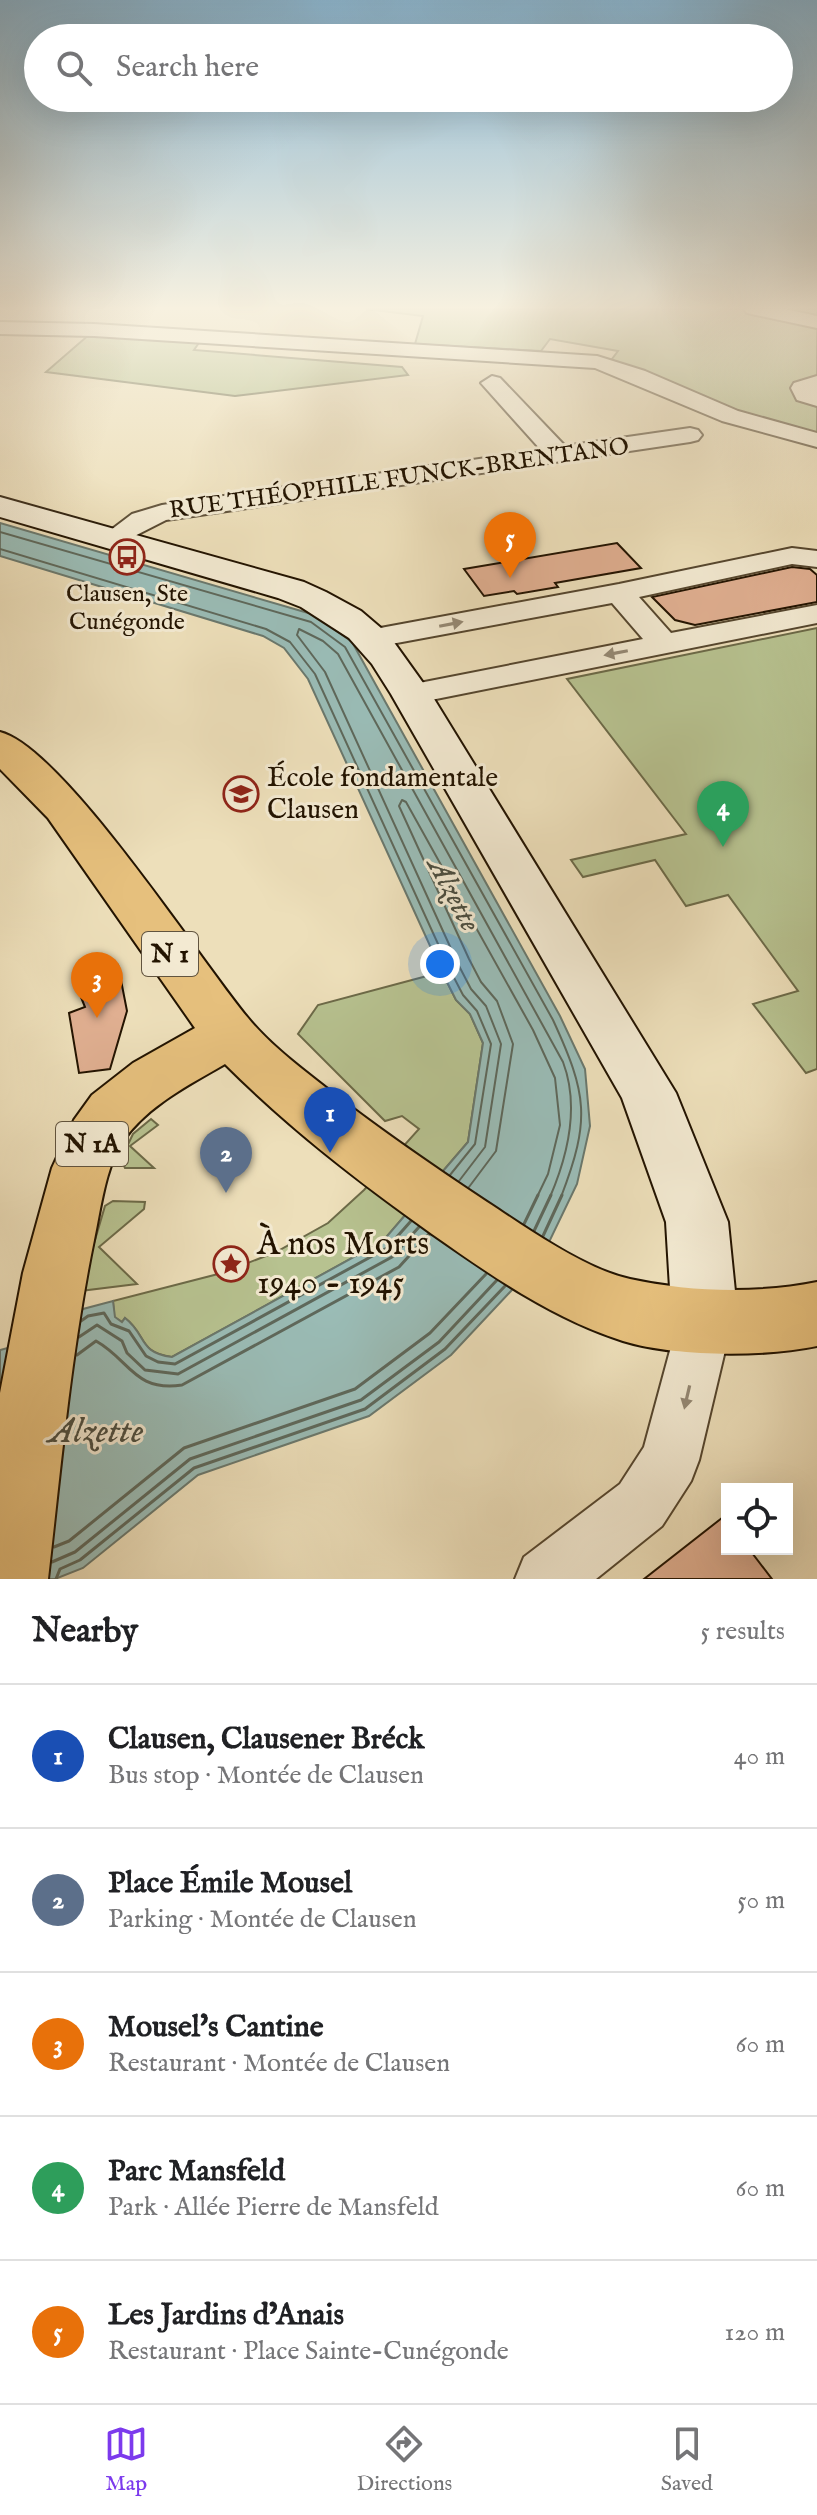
<!DOCTYPE html>
<html lang="en">
<head>
<meta charset="utf-8">
<style>
  :root { --surface:#fff; --page:#f2f2f2; --text:#202124; --muted:#757577; --line:#e0e0e0; --accent:#7c3aed }
  body { margin:0; font-family:"IM FELL English",serif; background:var(--page); color:var(--text) }
  .controls { position:absolute; right:24px; bottom:24px; display:grid; overflow:hidden; border-radius:0px; box-shadow:0 8px 32px #0002 }
  .controls button { width:72px; height:72px; display:grid; place-items:center; padding:0; border:0; border-bottom:2px solid var(--line); background:var(--surface); color:var(--text); font:40px sans-serif }
  .you { position:absolute; left:440px; top:964px; width:28px; height:28px; margin:-20px; border:6px solid #fff; border-radius:50%; background:#1a73e8; box-shadow:0 0 0 12px #1a73e833 }
  .badge { display:grid; place-items:center; width:52px; height:52px; border-radius:50%; background:var(--accent); color:#fff; font-size:26px; font-weight:700 }
  .pin { position:absolute; translate:-50% -66px; filter:drop-shadow(0 2px 4px #0008) }
  .pin::after { content:''; position:absolute; top:42px; width:28px; height:24px; background:inherit; clip-path:polygon(0 0,100% 0,50% 100%) }
  .list { margin:0; padding:0; list-style:none }
  h2 { display:flex; justify-content:space-between; align-items:center; height:104px; margin:0; padding:0 32px; font-size:34px }
  h2 small { font-size:26px; font-weight:400; color:var(--muted) }
  .list li { display:grid; grid-template-columns:52px 1fr auto; gap:24px; align-items:center; box-sizing:border-box; height:144px; padding:0 32px; border-top:2px solid var(--line) }
  .list b { display:block; font-size:30px; white-space:nowrap }
  .list p { margin:0; font-size:26px; white-space:nowrap; color:var(--muted) }
  .list em { font-size:26px; font-style:normal; color:var(--muted) }
  .icon { flex:none; width:44px; height:44px; fill:none; stroke:currentColor; stroke-width:2; stroke-linecap:round; stroke-linejoin:round }
  .map { position:relative; flex:none; width:817px; height:1579px; overflow:hidden }
  .search { position:absolute; background:var(--surface); box-shadow:0 8px 32px #0002; left:24px; right:24px; top:24px; height:88px; display:flex; align-items:center; gap:20px; box-sizing:border-box; padding:0 28px; border-radius:44px; color:var(--muted); font-size:30px }
  .sheet { height:824px; background:var(--surface) }
  nav { display:flex; justify-content:space-around; align-items:center; box-sizing:border-box; height:112px; border-top:2px solid var(--line); background:var(--surface); font-size:22px; color:var(--muted) }
  nav a { display:grid; justify-items:center; gap:4px }
  nav .on { color:var(--accent) }
  .map>svg:first-child { display:block }
  .green { fill:#b7c290; stroke:#6c6a48; stroke-width:2 }
  .water { fill:#9abcb6; stroke:#6a786d; stroke-width:2 }
  .lines { fill:none; stroke-linecap:round; stroke-linejoin:round }
  .shore-far1 { stroke:#5e685b; stroke-width:2 }
  .shore { stroke:#5e685b; stroke-width:3 }
  .building { fill:#e0af91; stroke:#221300; stroke-width:2 }
  .street-casing { stroke:#55462e; stroke-width:4 }
  .secondary-casing { stroke:#221300; stroke-width:4 }
  .primary-casing { stroke:#221300; stroke-width:4 }
  .street { fill:#f3ead2; fill-rule:evenodd }
  .secondary { fill:#f3ead2; fill-rule:evenodd }
  .primary { fill:#e6c07d; fill-rule:evenodd }
  .oneway { fill:#958974 }
  .labels { text-anchor:middle; dominant-baseline:central; stroke-width:6; stroke-linejoin:round; paint-order:stroke }
  .far-street-label { font-size:24px; fill:#221300; stroke:#f3ead2 }
  .far-poi-label { font-size:24px; fill:#221300; stroke:#f3ead2 }
  .shield { fill:#f3ead2; stroke:#61543f; stroke-width:2 }
  .shield-label { font-size:26px; font-weight:bold; fill:#221300 }
  .poi-label { font-size:28px; fill:#221300; stroke:#f3ead2; text-anchor:start }
  .water-label { font-size:30px; font-style:italic; fill:#4c4e40; stroke:#f3ead2 }
  .near-poi-label { font-size:34px; fill:#221300; stroke:#f3ead2; text-anchor:start }
  .near-water-label { font-size:36px; font-style:italic; fill:#4c4e40; stroke:#f3ead2 }
</style>
</head>
<body>
<div class="map">
<svg width="817" height="1579" viewBox="0 0 817 1579">
  <rect width="100%" height="100%" fill="#eddfba"/>
  <filter id="stains"><feTurbulence type="fractalNoise" baseFrequency=".0025" numOctaves="4"/><feColorMatrix values="0 0 0 0 .2 0 0 0 0 .09 0 0 0 0 .02 0 0 0 .5 -.17"/></filter>
  <radialGradient id="worn" r=".72"><stop offset=".6" stop-color="#630" stop-opacity="0"/><stop offset="1" stop-color="#630" stop-opacity=".3"/></radialGradient>
  <!-- green -->
  <path class="green" d="M366,309h451v131l-47,-11 -141,-58 -17,-12 6,-8 -68,-12 -9,12 -126,-7 8,-28z
    M91,333l110,7 -7,10 208,17 6,8 -173,21 -189,-24z
    M817,628v441l-11,4 -53,-69 45,-13 -70,-96 -42,11 -31,-46 -72,17 -12,-17 115,-26 -119,-155z
    M442,972l14,28 14,14 13,29 -15,99 -85,99 -211,116c-34,-4 -25,-23 -47,-39l-3,4 -8,-5 -1,-16 109,-28 54,-21 52,-29 36,-33 55,-61 -17,-13 -17,5 -87,-87 20,-29z
    M151,1119l7,6 -28,21 24,22h-29l-4,-9 12,-25z
    M113,1201l32,1 -1,7 -45,38 38,37 -57,7 25,-85z"/>
  <!-- water -->
  <path class="water" d="M0,523l315,92 37,27 208,374 25,53 5,57 -13,58 -27,56 -39,51 -60,64 -82,61 -171,59 -115,93 -28,11h-55v-229l53,-14 30,-27 30,-8 2,16 7,5 3,-4c22,17 13,35 47,39l211,-116 85,-99 15,-99 -13,-29 -14,-14 -14,-28 -134,-293 -24,-31 -21,-12 -263,-80z"/>
  <g class="lines">
    <!-- shore-far1 -->
    <path class="shore-far1" d="M0,532l311,90 34,25 208,373c34,74 38,99 8,177
      M0,549l266,80 24,13 25,32 134,294 14,27 14,16 14,33 -16,100 -25,31
      M459,1181l26,-34 16,-103 -15,-38 -15,-17 -13,-25 -133,-292 -28,-37 2,-6 24,12 15,13 225,408c17,45 5,93 -13,135
      M469,1187l27,-36 17,-107 -16,-43 -16,-19 -12,-23 -70,-153 3,-6 4,2 127,228 22,48 5,47 -12,49 -11,23"/>
    <!-- shore -->
    <path class="shore" d="M524,1224l14,-29
      M534,1231l17,-36
      M543,1236l19,-41
      M81,1321l7,-5 16,-3 7,11 18,7 17,25 12,6 17,2 212,-116 24,-27
      M79,1337l18,-12 25,16 5,12 18,17 33,4 214,-117 27,-30
      M77,1355l19,-14c34,19 38,51 86,44l217,-118 30,-33
      M54,1547l15,-6 115,-93 171,-59 75,-56 56,-59
      M52,1562l23,-10 115,-93 171,-59 78,-58 58,-62
      M56,1579l4,-10 20,-9 114,-92 171,-59 80,-60 60,-63"/>
  </g>
  <!-- building -->
  <path class="building" d="M617,543l24,25 -86,15 3,4 -41,7 -3,-3 -30,5 -20,-27z
    M792,567l18,2 7,6v27l-122,23 -20,-5 -23,-23z
    M118,965l9,46 -17,58 -31,4 -10,-60 16,-6 -11,-27z
    M727,1514v35h22l23,30h-128z"/>
  <g class="lines">
    <defs>
      <path id="street" d="M744,309h41l32,7v12l-70,-15z
        M0,322l94,2 503,32 48,15 93,40 79,22v14l-95,-26 -127,-53 -501,-32 -94,-2z
        M492,376l8,2 65,68 125,-18 8,2 4,5 -4,5 -8,2 -524,78 -53,27 -10,-2 -4,-6 33,-25 30,-9 379,-55 -60,-67z
        M817,376v30l-20,-6 -6,-12 3,-5z
        M792,548l25,3v16l-25,-3 -153,33 32,36 146,-28v18l-406,81 -12,-3 -4,-7 4,-7 244,-48 -31,-36 -237,44 -11,-2 -4,-7 4,-7 11,-2 244,-45z
        M705,1295l19,8 8,18 -33,139 -8,21 -29,45 -66,53h-81l9,-22 96,-73 24,-37 34,-126 8,-18z"/>
      <path id="secondary" d="M0,497l304,85 22,10 35,19 27,23 43,60 245,399 52,129 10,99 -10,23 -23,9 -23,-9 -10,-23 -6,-99 -44,-124 -231,-404 -19,-30 -23,-26 -48,-31 -23,-9 -278,-81z"/>
      <path id="primary" d="M0,732c63,16 199,227 248,286 22,27 53,50 81,72 51,40 104,76 158,112 40,26 97,67 143,77 59,13 128,15 187,3v64c-53,11 -142,11 -194,-5 -70,-22 -131,-65 -191,-107 -73,-52 -143,-106 -207,-170 -36,21 -78,42 -102,77 -18,27 -22,67 -29,99 -23,112 -33,226 -46,339h-48v-186l23,-120 29,-105 22,-48 18,-25 41,-32 62,-35 -147,-210 -48,-49z"/>
    </defs>
    <!-- street casing -->
    <use href="#street" class="street-casing"/>
    <!-- secondary casing -->
    <use href="#secondary" class="secondary-casing"/>
    <!-- primary casing -->
    <use href="#primary" class="primary-casing"/>
    <!-- street -->
    <use href="#street" class="street"/>
    <!-- secondary -->
    <use href="#secondary" class="secondary"/>
    <!-- primary -->
    <use href="#primary" class="primary"/>
  </g>
  <!-- one-way arrows -->
  <defs><path id="oneway-solid" d="M-6-.8H1V-3.2L6.5 0L1 3.2V.8H-6Z" transform="scale(2)"/></defs>
  <g class="oneway">
    <use href="#oneway-solid" transform="translate(451 624) rotate(-11)"/>
    <use href="#oneway-solid" transform="translate(616 653) rotate(169)"/>
    <use href="#oneway-solid" transform="translate(687 1397) rotate(103)"/>
  </g>
  <!-- sky -->
  <linearGradient id="sky" x2="0" y2="1"><stop stop-color="#89b7d4"/><stop offset="0.58" stop-color="#f7f1e0"/><stop offset="1" stop-color="#f7f1e0" stop-opacity="0"/></linearGradient>
  <rect width="817" height="531" fill="url(#sky)"/>
  <!-- icons -->
  <defs>
    <symbol id="bus-ring" viewBox="-11 -11 22 22"><circle r="9.5" fill="#f3ead2" stroke="#8f2418" stroke-width="1.5"/><path d="M-5-6H5V4H4V6H2V4H-2V6H-4V4H-5ZM-3.5-4V0h7V-4ZM-3.5 1.2v1.5H-2V1.2ZM2 1.2v1.5H3.5V1.2Z" fill="#8f2418"/></symbol>
    <symbol id="school-ring" viewBox="-11 -11 22 22"><circle r="9.5" fill="#f3ead2" stroke="#8f2418" stroke-width="1.5"/><path d="M0-5L7-2L0 1L-7-2ZM-4 1L0 2.5L4 1V4Q0 6-4 4Z" fill="#8f2418"/></symbol>
    <symbol id="sight-ring" viewBox="-11 -11 22 22"><circle r="9.5" fill="#f3ead2" stroke="#8f2418" stroke-width="1.5"/><path d="M0-6L1.8-2.2L6-1.7L2.9 1.2L3.7 5.4L0 3.3L-3.7 5.4L-2.9 1.2L-6-1.7L-1.8-2.2Z" fill="#8f2418"/></symbol>
  </defs>
  <g fill-rule="evenodd">
    <use href="#bus-ring" x="107" y="537" width="40" height="40"/>
    <use href="#school-ring" x="221" y="774" width="40" height="40"/>
    <use href="#sight-ring" x="211" y="1244" width="40" height="40"/>
  </g>
  <g class="labels">
    <!-- far-street labels -->
    <g class="far-street-label">
      <text transform="translate(399 479) rotate(-8)">RUE THÉOPHILE FUNCK-BRENTANO</text>
    </g>
    <!-- far-poi labels -->
    <g class="far-poi-label">
      <text x="127" y="594">Clausen, Ste<tspan x="127" dy="28">Cunégonde</tspan></text>
    </g>
    <!-- shield labels -->
    <g class="shield">
      <rect x="142" y="932" width="56" height="44" rx="6"/>
      <rect x="56" y="1122" width="72" height="44" rx="6"/>
    </g>
    <g class="shield-label">
      <text x="170" y="954">N 1</text>
      <text x="92" y="1144">N 1A</text>
    </g>
    <!-- poi labels -->
    <g class="poi-label">
      <text x="267" y="778">École fondamentale<tspan x="267" dy="32">Clausen</tspan></text>
    </g>
    <!-- water labels -->
    <g class="water-label">
      <text transform="translate(453 895) rotate(62)">Alzette</text>
    </g>
    <!-- near-poi labels -->
    <g class="near-poi-label">
      <text x="257" y="1244">À nos Morts<tspan x="257" dy="39">1940 - 1945</tspan></text>
    </g>
    <!-- near-water labels -->
    <g class="near-water-label">
      <text x="96" y="1432">Alzette</text>
    </g>
  </g>
  <rect width="100%" height="100%" filter="url(#stains)"/>
  <rect width="100%" height="100%" fill="url(#worn)"/>
</svg>
<div class="controls">
<button><svg class="icon" aria-label="locate" viewBox="0 0 24 24"><circle cx="12" cy="12" r="6"/><path d="M12 2v4M12 18v4M2 12h4M18 12h4"/></svg></button>
</div>
<div class="you"></div>
<div class="pin badge" style="left:330px;top:1153px;background:#1a4fb4">1</div>
<div class="pin badge" style="left:226px;top:1193px;background:#5c6f8a">2</div>
<div class="pin badge" style="left:97px;top:1018px;background:#e8710a">3</div>
<div class="pin badge" style="left:723px;top:847px;background:#2e9e5b">4</div>
<div class="pin badge" style="left:510px;top:578px;background:#e8710a">5</div>
<div class="search"><svg class="icon" aria-label="search" viewBox="0 0 24 24"><circle cx="10" cy="10" r="6"/><path d="M15 15l6 6"/></svg>Search here</div>
</div>
<section class="sheet">
<h2>Nearby<small>5 results</small></h2>
<ul class="list">
<li><span class="badge" style="background:#1a4fb4">1</span><div><b>Clausen, Clausener Bréck</b><p>Bus stop · Montée de Clausen</p></div><em>40 m</em></li>
<li><span class="badge" style="background:#5c6f8a">2</span><div><b>Place Émile Mousel</b><p>Parking · Montée de Clausen</p></div><em>50 m</em></li>
<li><span class="badge" style="background:#e8710a">3</span><div><b>Mousel's Cantine</b><p>Restaurant · Montée de Clausen</p></div><em>60 m</em></li>
<li><span class="badge" style="background:#2e9e5b">4</span><div><b>Parc Mansfeld</b><p>Park · Allée Pierre de Mansfeld</p></div><em>60 m</em></li>
<li><span class="badge" style="background:#e8710a">5</span><div><b>Les Jardins d’Anais</b><p>Restaurant · Place Sainte-Cunégonde</p></div><em>120 m</em></li>
</ul>
</section>
<nav>
<a class="on"><svg class="icon" aria-label="map" viewBox="0 0 24 24"><path d="M3 6l6-2 6 2 6-2v14l-6 2-6-2-6 2zM9 4v14M15 6v14"/></svg>Map</a>
<a><svg class="icon" aria-label="directions" viewBox="0 0 24 24"><path d="M12 3l9 9-9 9-9-9zM9 14v-3h6M13 9l2 2-2 2"/></svg>Directions</a>
<a><svg class="icon" aria-label="saved" viewBox="0 0 24 24"><path d="M7 4h10v16l-5-4-5 4z"/></svg>Saved</a>
</nav>
</body>
</html>
